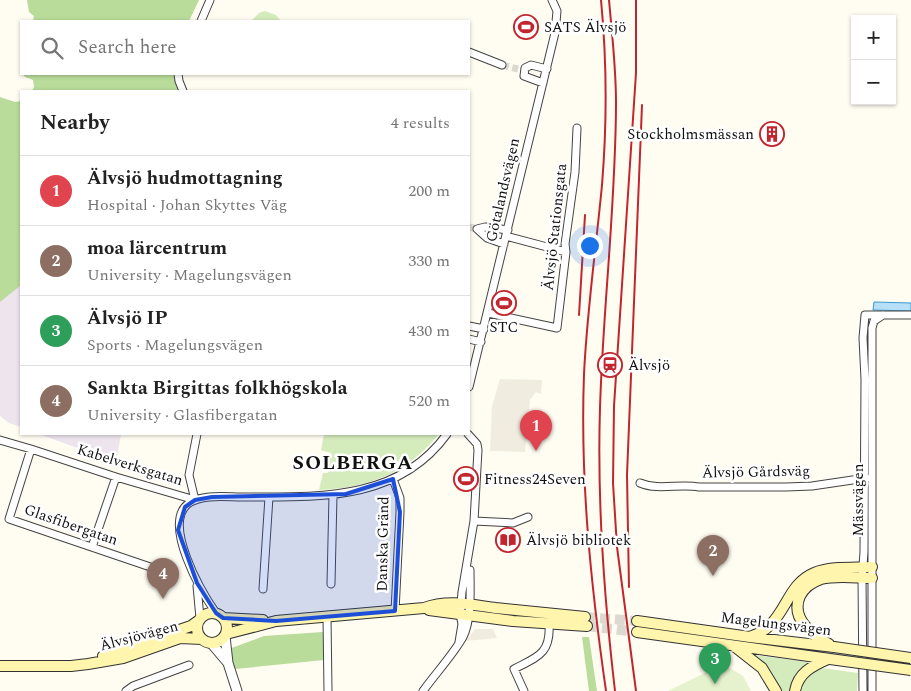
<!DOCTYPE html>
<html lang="en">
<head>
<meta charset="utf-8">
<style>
  :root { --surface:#fff; --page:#f6f6f6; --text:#222; --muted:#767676; --line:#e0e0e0; --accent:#111827 }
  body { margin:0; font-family:Spectral,serif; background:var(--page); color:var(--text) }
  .controls { position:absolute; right:15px; top:15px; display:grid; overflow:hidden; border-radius:0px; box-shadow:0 1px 4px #0004 }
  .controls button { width:45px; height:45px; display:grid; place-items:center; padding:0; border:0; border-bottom:1px solid var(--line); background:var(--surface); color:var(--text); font:25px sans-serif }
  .you { position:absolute; left:589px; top:245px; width:18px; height:18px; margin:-12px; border:4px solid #fff; border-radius:50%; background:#1a73e8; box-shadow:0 0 0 8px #1a73e833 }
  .badge { display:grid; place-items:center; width:32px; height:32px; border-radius:50%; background:var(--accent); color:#fff; font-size:16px; font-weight:700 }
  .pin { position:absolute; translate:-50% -41px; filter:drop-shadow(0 1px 2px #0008) }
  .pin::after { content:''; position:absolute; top:26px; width:18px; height:15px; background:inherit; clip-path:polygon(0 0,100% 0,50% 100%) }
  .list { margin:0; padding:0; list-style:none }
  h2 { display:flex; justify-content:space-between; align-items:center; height:65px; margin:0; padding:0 20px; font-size:21px }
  h2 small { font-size:16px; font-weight:400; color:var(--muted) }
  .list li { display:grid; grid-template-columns:32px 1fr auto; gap:15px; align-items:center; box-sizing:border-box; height:70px; padding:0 20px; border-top:1px solid var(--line) }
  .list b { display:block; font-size:19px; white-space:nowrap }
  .list p { margin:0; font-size:16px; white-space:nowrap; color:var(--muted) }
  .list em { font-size:16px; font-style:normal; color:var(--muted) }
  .icon { flex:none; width:28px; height:28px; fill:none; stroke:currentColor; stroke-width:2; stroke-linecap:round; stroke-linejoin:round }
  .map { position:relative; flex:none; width:911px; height:691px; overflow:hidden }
  .search { position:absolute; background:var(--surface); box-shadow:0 1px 4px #0004; left:20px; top:20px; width:450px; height:55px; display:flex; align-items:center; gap:12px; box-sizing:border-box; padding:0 18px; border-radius:0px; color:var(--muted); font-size:19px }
  .panel { position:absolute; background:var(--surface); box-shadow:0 1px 4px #0004; left:20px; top:90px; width:450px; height:345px; border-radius:0px }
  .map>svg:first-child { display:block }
  .industrial { fill:#ede4ee }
  .green { fill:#d4ebbb }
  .forest { fill:#b9dc9a }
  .pitch { fill:#e6f2cd }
  .plaza { fill:#f0ece0 }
  .water { fill:#b6e0f7; stroke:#3c97cf }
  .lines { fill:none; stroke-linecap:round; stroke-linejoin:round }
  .minor-tunnel { stroke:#dbd9d0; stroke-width:7; stroke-dasharray:7 3.5; stroke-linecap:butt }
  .secondary-tunnel { stroke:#dbd9d0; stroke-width:10; stroke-dasharray:10 5; stroke-linecap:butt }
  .minor-casing { stroke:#434343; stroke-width:9 }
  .tertiary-casing { stroke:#434343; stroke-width:11 }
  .secondary-casing { stroke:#323232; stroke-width:12 }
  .minor { stroke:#fff; stroke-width:7 }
  .tertiary { stroke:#fff; stroke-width:9 }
  .secondary { stroke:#fff5ad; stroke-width:10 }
  .rail { stroke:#c3252f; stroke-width:2 }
  .secondary-bridge-casing { stroke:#323232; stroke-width:12; stroke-linecap:butt }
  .secondary-bridge { stroke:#fff5ad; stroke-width:10 }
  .marked { fill:#1d4ed8; fill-opacity:0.2; stroke:#1d4ed8; stroke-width:4; stroke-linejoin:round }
  .labels { text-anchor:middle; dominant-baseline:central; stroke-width:5; stroke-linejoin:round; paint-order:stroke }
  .poi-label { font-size:15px; fill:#101010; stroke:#fff; text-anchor:start }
  .street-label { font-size:15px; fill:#101010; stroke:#fff }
  .district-label { font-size:20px; font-weight:bold; letter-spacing:1px; fill:#101010; stroke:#fff }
</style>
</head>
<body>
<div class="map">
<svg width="911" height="691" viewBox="0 0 911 691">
  <rect width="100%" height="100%" fill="#fffcf2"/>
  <!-- industrial -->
  <path class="industrial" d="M21,280v147l-12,-4 -9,-7v-118z
    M39,434h82l-5,28z"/>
  <!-- green -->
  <path class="green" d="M265,11l11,4 5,6h-30l8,-8z
    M324,434h115c-32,39 -70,54 -120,56l4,-17h5l3,-20 -10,-3z
    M754,655l54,7c-9,9 -16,17 -18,29h-8l-14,-23z
    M822,668l36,5 -1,18h-57c2,-12 11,-19 22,-23z"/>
  <!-- forest -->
  <path class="forest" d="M27,0h172l-10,21h-156l1,-5 -5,-4z
    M23,74h150l5,17h-146l2,-4 -1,-7 -8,-3z
    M0,97l15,5 6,-1v184l-21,17z
    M323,632l1,28 -89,9 -6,-20 35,-13z
    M582,637h7l8,54h-8z"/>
  <!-- pitch -->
  <path class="pitch" d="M723,664l20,12 8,15h-83z"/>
  <!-- plaza -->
  <path class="plaza" d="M500,379l42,1 -1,14 -5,-2 -6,8 -5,52 -35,-1 2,-45z
    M475,629h18l4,9 -31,3z"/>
  <!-- water -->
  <path class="water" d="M874,302l37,1v8l-38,-1z"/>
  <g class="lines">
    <!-- minor-tunnel -->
    <path class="minor-tunnel" d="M502,65l16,4
      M469,227l8,2"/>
    <!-- secondary-tunnel -->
    <path class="secondary-tunnel" d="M585,617l52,4
      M587,626l50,6"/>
    <defs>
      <path id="minor" d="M201,21l9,-21
        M469,52l33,13
        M178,74l1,7 4,10
        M543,83l-19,-7 1,-8 6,-3 16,4
        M506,236l60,16
        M504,244l-17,-6 -10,-9 8,-2 23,3
        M488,313l69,15 9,-76 -1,-8 10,-72 2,-44
        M469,326l15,3
        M469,339l12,3
        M469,387l86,-354 2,-22 -5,-11
        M0,440l31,9 85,28 79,23
        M31,449l-22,70 156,53
        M393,479l7,19v14l-5,99
        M640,483c19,8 40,0 59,4h87l26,-1 54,-8
        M195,500l-6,-25 8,-41
        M474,521l39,2 15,-6
        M92,547l24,-70
        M331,584l2,-89
        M197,586l3,32
        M263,589l6,-92
        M216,613c-14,-20 -55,-90 -27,-110 14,-9 37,-6 52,-6 76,0 157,5 206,-63
        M327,617l1,74
        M459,642l3,-18 -2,-10 2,-22 12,-71 4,-71 -1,-6 -9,-10
        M126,691l7,-5 56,-21
        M423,691c13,-18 29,-35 40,-54 9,-18 7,-47 7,-67
        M524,691l-10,-22c23,-12 37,-15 35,-45
        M863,691l-1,-113 2,-26 1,-173 -2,-41 2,-23h46
        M872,691v-363l2,-7 9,-6"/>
      <path id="tertiary" d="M225,636l3,27 9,28
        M211,643l17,20"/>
      <path id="secondary" d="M429,610l84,11 74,5
        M197 628a15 15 0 1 1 30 0a15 15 0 1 1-30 0Z
        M223,618l40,2
        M637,621l113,16 84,10
        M637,632l193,27
        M226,634l50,-13 148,-13c24,-9 48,-3 72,0 30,3 60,6 89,9
        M750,637c7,-3 15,-6 20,-12 17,-16 20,-42 44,-52 17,-7 40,-5 58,-6
        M829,644c-18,-10 -39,-26 -29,-48 4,-8 12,-14 21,-17 16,-4 35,-1 51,-1
        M734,646l28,22 14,23
        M103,656l88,-30 7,-5
        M0,666h71l17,-2 35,-6 57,-20 22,1
        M795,691c3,-18 17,-25 33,-32"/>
    </defs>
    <!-- minor casing -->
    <use href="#minor" class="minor-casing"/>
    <!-- tertiary casing -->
    <use href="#tertiary" class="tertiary-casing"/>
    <!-- secondary casing -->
    <use href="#secondary" class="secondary-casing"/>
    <!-- minor -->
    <use href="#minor" class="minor"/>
    <!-- tertiary -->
    <use href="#tertiary" class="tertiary"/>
    <!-- secondary -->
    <use href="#secondary" class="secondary"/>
    <!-- rail -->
    <path class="rail" d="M601,0c6,62 6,124 1,185 -6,63 -15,126 -18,189 -4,107 7,212 22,317
      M609,0c3,34 7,68 7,102 0,102 -13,204 -16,306 -3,94 4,189 15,283
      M579,315l6,-100
      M629,587l-2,-112 15,-370
      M636,691l-19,-144 -4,-64 1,-77 22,-333v-73"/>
    <defs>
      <path id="secondary-bridge" d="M834,647l77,11
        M830,659l81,11"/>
    </defs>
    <!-- secondary-bridge casing -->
    <use href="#secondary-bridge" class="secondary-bridge-casing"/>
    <!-- secondary-bridge -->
    <use href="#secondary-bridge" class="secondary-bridge"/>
  </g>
  <!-- marked area -->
  <path class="marked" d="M393,479l7,33 -5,99 -119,10 -53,-3 -7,-5 -19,-30 -19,-53 7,-23 10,-7 17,-3 134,-3z"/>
  <!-- icons -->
  <defs>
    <symbol id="stadium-ring" viewBox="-11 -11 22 22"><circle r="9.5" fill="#fff" stroke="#c3252f" stroke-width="1.5"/><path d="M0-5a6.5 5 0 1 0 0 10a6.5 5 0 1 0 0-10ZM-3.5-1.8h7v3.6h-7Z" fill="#c3252f"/></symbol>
    <symbol id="building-ring" viewBox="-11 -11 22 22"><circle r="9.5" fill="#fff" stroke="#c3252f" stroke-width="1.5"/><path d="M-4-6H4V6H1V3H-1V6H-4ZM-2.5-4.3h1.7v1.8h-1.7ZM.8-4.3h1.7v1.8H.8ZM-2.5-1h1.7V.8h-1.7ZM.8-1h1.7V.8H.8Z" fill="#c3252f"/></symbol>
    <symbol id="station-ring" viewBox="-11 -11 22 22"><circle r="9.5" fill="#fff" stroke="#c3252f" stroke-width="1.5"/><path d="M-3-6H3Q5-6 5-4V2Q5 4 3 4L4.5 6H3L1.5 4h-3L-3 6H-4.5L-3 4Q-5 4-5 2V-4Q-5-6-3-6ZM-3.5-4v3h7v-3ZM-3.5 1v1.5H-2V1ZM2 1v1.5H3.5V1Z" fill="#c3252f"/></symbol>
    <symbol id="library-ring" viewBox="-11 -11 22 22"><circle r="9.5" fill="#fff" stroke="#c3252f" stroke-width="1.5"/><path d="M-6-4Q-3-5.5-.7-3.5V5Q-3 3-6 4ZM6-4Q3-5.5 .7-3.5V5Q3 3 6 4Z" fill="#c3252f"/></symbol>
  </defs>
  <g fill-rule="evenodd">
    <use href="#stadium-ring" x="512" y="13" width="28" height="28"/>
    <use href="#building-ring" x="758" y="120" width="28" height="28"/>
    <use href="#stadium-ring" x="490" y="289" width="28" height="28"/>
    <use href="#station-ring" x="596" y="351" width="28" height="28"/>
    <use href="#stadium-ring" x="452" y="465" width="28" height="28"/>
    <use href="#library-ring" x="494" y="526" width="28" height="28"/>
  </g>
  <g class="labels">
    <!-- poi labels -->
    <g class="poi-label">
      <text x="544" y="27">SATS Älvsjö</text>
      <text x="754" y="134" text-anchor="end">Stockholmsmässan</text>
      <text x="504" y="327" text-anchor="middle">STC</text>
      <text x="628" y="365">Älvsjö</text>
      <text x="484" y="479">Fitness24Seven</text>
      <text x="526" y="540">Älvsjö bibliotek</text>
    </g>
    <!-- street labels -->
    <g class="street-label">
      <text transform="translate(503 190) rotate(-77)">Götalandsvägen</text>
      <text transform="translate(555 227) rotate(-84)">Älvsjö Stationsgata</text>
      <text transform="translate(130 465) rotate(17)">Kabelverksgatan</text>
      <text transform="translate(756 472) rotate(-1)">Älvsjö Gårdsväg</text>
      <text transform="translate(858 500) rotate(-90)">Mässvägen</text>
      <text transform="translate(71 525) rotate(19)">Glasfibergatan</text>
      <text transform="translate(383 544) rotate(-89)">Danska Gränd</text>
      <text transform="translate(776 624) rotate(7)">Magelungsvägen</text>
      <text transform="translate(139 636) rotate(-15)">Älvsjövägen</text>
    </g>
    <!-- district labels -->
    <g class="district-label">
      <text x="353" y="463">SOLBERGA</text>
    </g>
  </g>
</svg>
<div class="controls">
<button>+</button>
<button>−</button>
</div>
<div class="you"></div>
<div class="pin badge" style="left:536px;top:451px;background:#e0444e">1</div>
<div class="pin badge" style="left:713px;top:576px;background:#8d6e63">2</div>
<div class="pin badge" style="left:715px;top:684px;background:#2e9e5b">3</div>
<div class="pin badge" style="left:163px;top:599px;background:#8d6e63">4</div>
<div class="search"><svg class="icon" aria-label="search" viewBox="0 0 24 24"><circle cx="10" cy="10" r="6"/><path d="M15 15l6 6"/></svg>Search here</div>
<section class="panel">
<h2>Nearby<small>4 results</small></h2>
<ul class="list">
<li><span class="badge" style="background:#e0444e">1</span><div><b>Älvsjö hudmottagning</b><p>Hospital · Johan Skyttes Väg</p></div><em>200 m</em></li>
<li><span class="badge" style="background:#8d6e63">2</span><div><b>moa lärcentrum</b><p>University · Magelungsvägen</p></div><em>330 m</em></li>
<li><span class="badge" style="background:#2e9e5b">3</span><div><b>Älvsjö IP</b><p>Sports · Magelungsvägen</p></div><em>430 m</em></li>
<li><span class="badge" style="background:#8d6e63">4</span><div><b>Sankta Birgittas folkhögskola</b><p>University · Glasfibergatan</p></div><em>520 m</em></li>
</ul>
</section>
</div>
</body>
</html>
